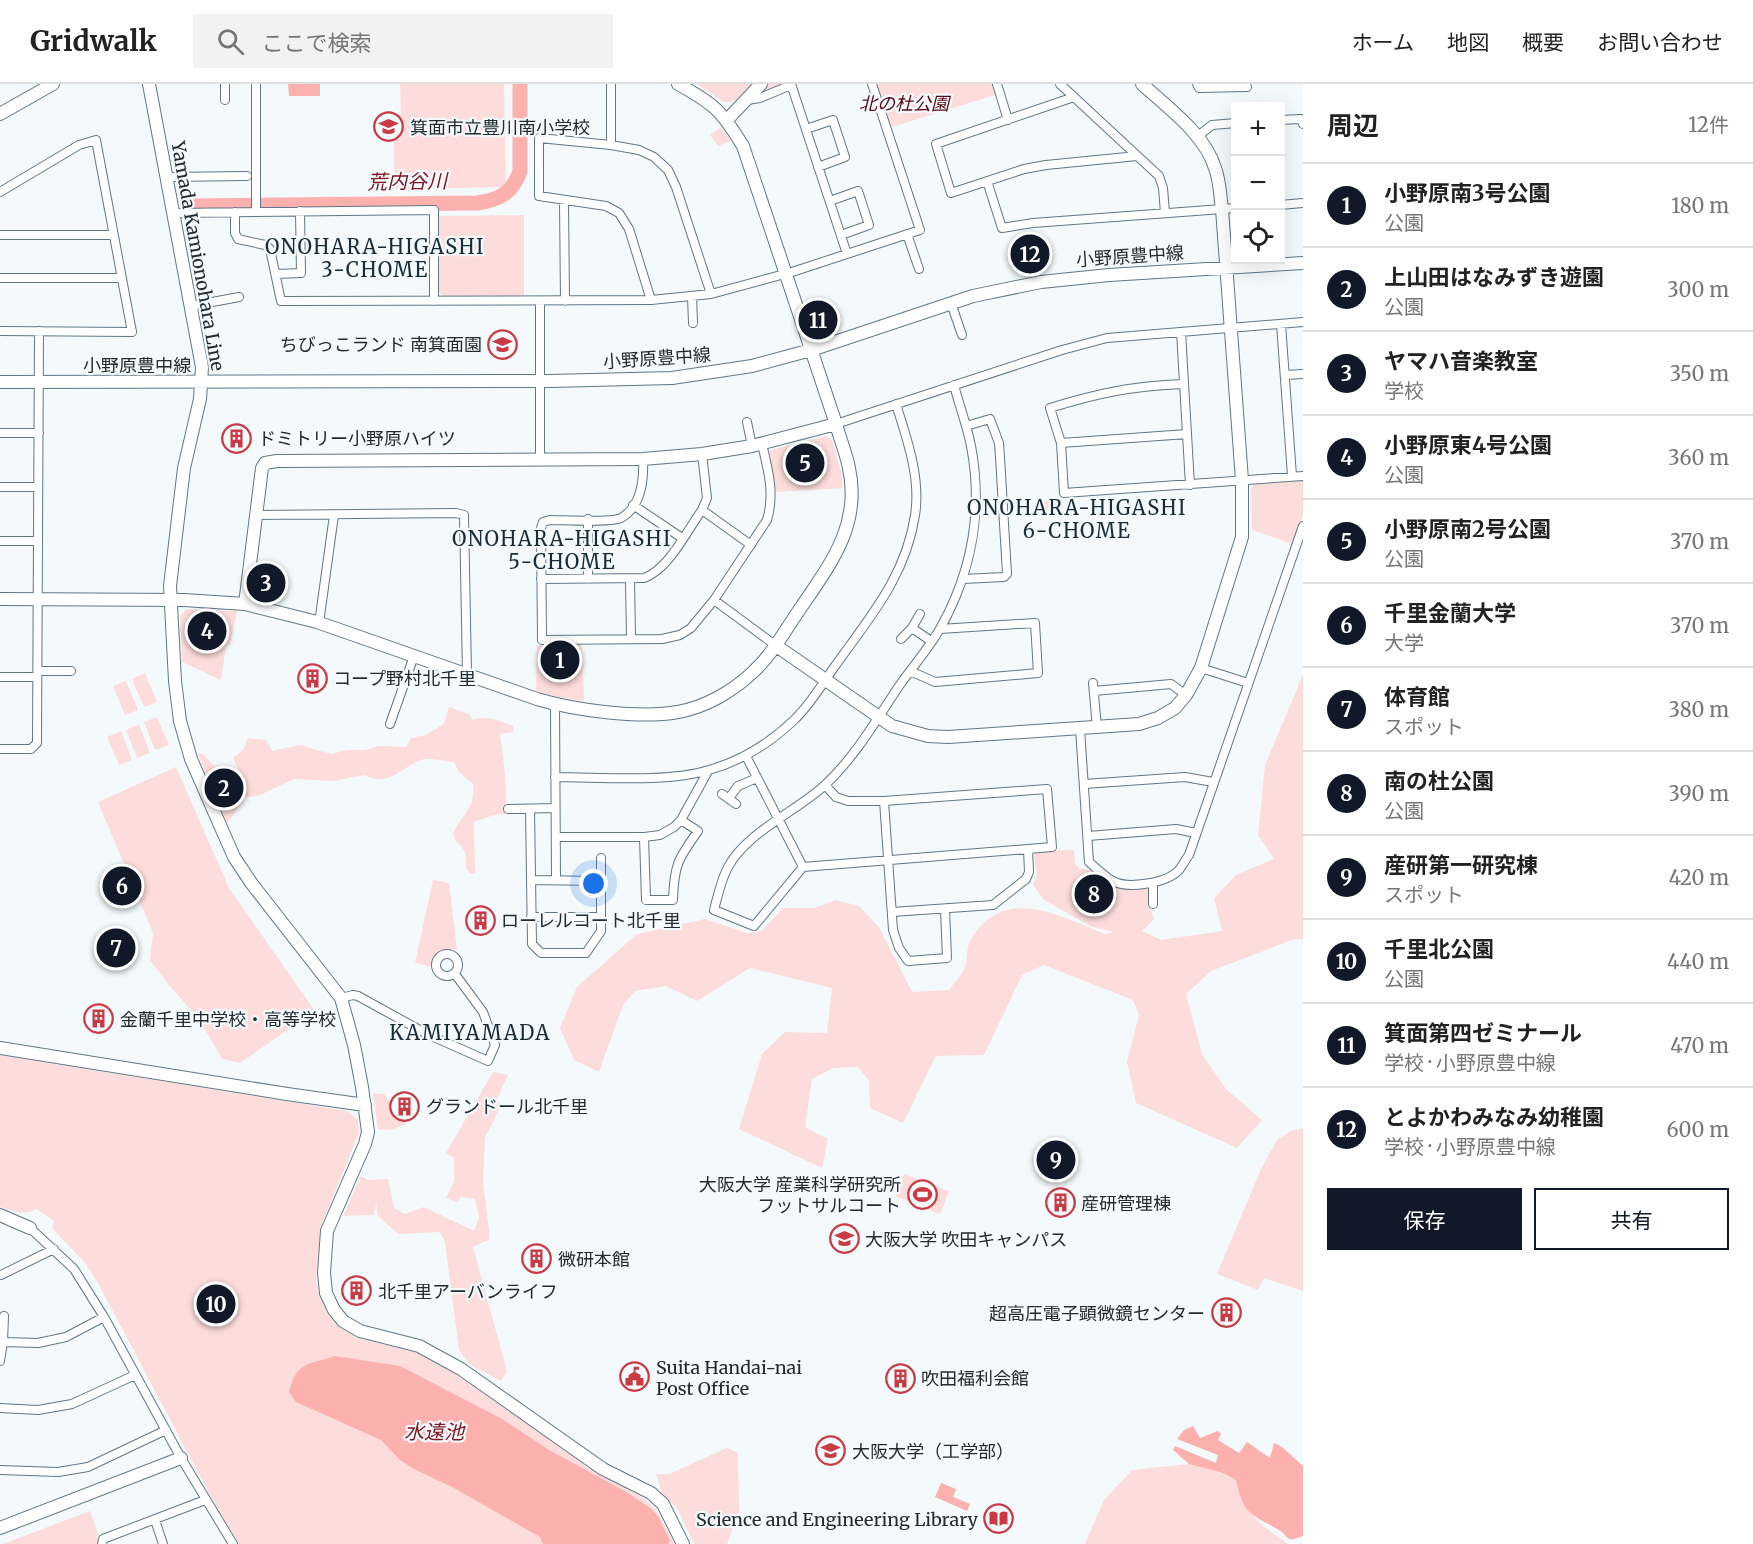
<!DOCTYPE html>
<html lang="ja">
<head>
<meta charset="utf-8">
<style>
  :root { --surface:#fff; --page:#f2f2f2; --text:#222; --muted:#767676; --line:#e0e0e0; --accent:#111827 }
  body { margin:0; font-family:Merriweather,"Noto Sans JP",serif; background:var(--page); color:var(--text) }
  .controls { position:absolute; right:18px; top:18px; display:grid; overflow:hidden; border-radius:0px; box-shadow:0 6px 24px #0002 }
  .controls button { width:54px; height:54px; display:grid; place-items:center; padding:0; border:0; border-bottom:2px solid var(--line); background:var(--surface); color:var(--text); font:30px sans-serif }
  .you { position:absolute; left:594px; top:800px; width:21px; height:21px; margin:-15px; border:4px solid #fff; border-radius:50%; background:#1a73e8; box-shadow:0 0 0 9px #1a73e833 }
  .badge { display:grid; place-items:center; width:39px; height:39px; border-radius:50%; background:var(--accent); color:#fff; font-size:20px; font-weight:700 }
  .pin { position:absolute; translate:-50% -50%; border:3px solid #fff; box-shadow:0 2px 6px #0006 }
  .list { margin:0; padding:0; list-style:none }
  h2 { display:flex; justify-content:space-between; align-items:center; height:78px; margin:0; padding:0 24px; font-size:26px }
  h2 small { font-size:20px; font-weight:400; color:var(--muted) }
  .list li { display:grid; grid-template-columns:39px 1fr auto; gap:18px; align-items:center; box-sizing:border-box; height:84px; padding:0 24px; border-top:2px solid var(--line) }
  .list b { display:block; font-size:22px; white-space:nowrap }
  .list p { margin:0; font-size:20px; white-space:nowrap; color:var(--muted) }
  .list em { font-size:20px; font-style:normal; color:var(--muted) }
  .actions { display:flex; gap:12px; padding:18px 24px }
  .actions a { flex:1; padding:14px 0; border:2px solid var(--accent); border-radius:0px; text-align:center; font-size:21px; color:var(--accent) }
  .actions .main { background:var(--accent); color:#fff }
  .icon { flex:none; width:33px; height:33px; fill:none; stroke:currentColor; stroke-width:2; stroke-linecap:round; stroke-linejoin:round }
  .map { position:relative; flex:none; width:1303px; height:1460px; overflow:hidden }
  header { display:flex; align-items:center; gap:36px; box-sizing:border-box; height:84px; padding:0 30px; background:var(--surface); border-bottom:2px solid var(--line) }
  header strong { font-size:28px }
  nav { display:flex; gap:33px; margin-inline-start:auto; font-size:21px }
  .search { width:420px; height:54px; background:var(--page); display:flex; align-items:center; gap:15px; box-sizing:border-box; padding:0 21px; border-radius:0px; color:var(--muted); font-size:22px }
  main { display:flex }
  aside { flex:1; background:var(--surface) }
  .map>svg:first-child { display:block }
  .green { fill:#fddddb }
  .water { fill:#fcb1ae }
  .lines { fill:none; stroke-linecap:round; stroke-linejoin:round }
  .river { stroke:#fcb1ae; stroke-width:15 }
  .street-casing { stroke:#5f7787; stroke-width:10 }
  .secondary-casing { stroke:#5f7787; stroke-width:14 }
  .street { stroke:#fff; stroke-width:8 }
  .secondary { stroke:#fff; stroke-width:12 }
  .labels { text-anchor:middle; dominant-baseline:central; stroke-width:4.5; stroke-linejoin:round; paint-order:stroke }
  .park-label { font-size:18px; font-style:italic; fill:#580612; stroke:#f4f9fc }
  .poi-label { font-size:18px; fill:#212b31; stroke:#f4f9fc; text-anchor:start }
  .street-label { font-size:18px; fill:#212b31; stroke:#f4f9fc }
  .water-label { font-size:20px; font-style:italic; fill:#811622; stroke:#f4f9fc }
  .neighbourhood-label { font-size:20px; letter-spacing:1.5px; fill:#172d3a; stroke:#f4f9fc }
</style>
</head>
<body>
<header>
<strong>Gridwalk</strong>
<div class="search"><svg class="icon" aria-label="search" viewBox="0 0 24 24"><circle cx="10" cy="10" r="6"/><path d="M15 15l6 6"/></svg>ここで検索</div>
<nav><a>ホーム</a><a>地図</a><a>概要</a><a>お問い合わせ</a></nav>
</header>
<main>
<div class="map">
<svg width="1303" height="1460" viewBox="0 0 1303 1460">
  <rect width="100%" height="100%" fill="#f4f9fc"/>
  <!-- green -->
  <path class="green" d="M400,0h104l2,103 -111,2 -2,-74 8,-1z
    M697,0h85l-51,18h-8z
    M877,0h115l3,11 -103,32z
    M721,43l10,14 -13,5 -8,-11z
    M524,131v81h-81l-5,-5 1,-75z
    M826,352l6,4 9,31 2,17 -67,4 -7,-38 2,-4z
    M1303,396v34l-10,30 -41,-14 -1,-41 3,-6z
    M1058,416l1,10 -15,1 -1,-10z
    M186,525l51,2 -7,34 -4,1 -5,34 -39,-18 -2,-46z
    M537,561h45l2,56 -25,-4 -23,-6z
    M145,589l12,29 -13,5 -12,-28z
    M1303,591v264h-8l-84,32 -25,23 16,60 24,35 36,31 -25,28 -101,-45 -9,-41 12,-47 -6,-15 -89,-35 -22,10 -38,80 -48,1 -33,67 -33,-15 -1,-27 -11,-14 -25,1 -21,11 -7,48 23,12 -6,29 -83,-39 23,-75 23,-22 42,1 5,-45 -82,-20 -53,33 -31,-15 -31,5 -12,14 -24,67 -25,-12 -14,-32 17,-41 60,-53 68,-15 42,14 15,-2 21,-23h31l21,-8 24,6 20,21 33,65 37,-2c5,-7 13,-15 16,-23 3,-9 1,-20 6,-28 34,-55 88,-23 134,-5l9,-2 -22,-5 -48,-27 -11,-15 4,-11 -3,-18 4,-5 36,-1 1,14 5,5c17,0 17,7 30,15 11,6 27,3 39,2l1,21 4,12 -12,12 19,9 61,-9 -8,-33 22,-23 38,-16 -16,-24 7,-70z
    M126,597l12,29 -13,5 -12,-29z
    M449,623l20,7 4,6c14,-5 26,1 40,6v6l-13,2 5,39 2,41 -13,1 -20,7 1,52 -5,-1 -4,-4c1,-11 0,-21 -10,-27l-3,-8c8,-20 23,-25 20,-50l-14,-12 -5,-10c-10,-1 -25,-5 -33,-2 -19,7 -33,28 -56,15l-32,6 -39,-2 -36,17 -12,1 -4,-7v-13l-9,-19 10,-8 5,-12 18,2 6,11 28,-6 31,9 16,-4h18l13,-4 28,1 5,-9 15,-3 18,-11z
    M157,633l12,28 -14,5 -11,-28z
    M139,640l11,29 -13,5 -11,-28z
    M121,647l11,29 -13,5 -12,-28z
    M198,670h5l13,14 3,-2 14,14 6,16 5,4 -17,23z
    M176,683l53,121 86,123 -75,52 -18,-4 -23,-40 -31,-35 -18,-24 3,-27 -55,-131z
    M433,796l16,3 8,67c-11,-2 -16,0 -24,8l-1,9 -17,-4z
    M0,971l347,56 11,9 1,13 -38,93 -5,55 3,13 8,19 11,13 19,12 61,15 39,22 131,92 55,31 13,12 19,34h-436l-28,-47 -113,-214 -12,-19 -34,-36 2,-7 -17,-12c-13,7 -24,2 -37,-2z
    M493,988l15,3 -11,24 4,6 -16,33 -2,44 7,57 -17,8 34,124 -6,10 -31,-16 -11,-15 -14,-108 -5,-10 -42,2 -20,-18 -2,-13 -2,12 -31,1 18,-40 7,4 20,-1 6,29 11,6 19,-7 50,24 5,-14 -4,-18 -14,-2 -4,5 -11,-4 8,-17v-23l-8,-5z
    M373,1009l11,1 22,30 -14,6 -14,-1z
    M1303,1044v163l-39,-13 -6,12 -41,-16 44,-105 16,-29 14,-9z
    M904,1090l45,17 -9,23 -45,-18z
    M727,1364l11,5 1,59 -12,32h-33l-16,-34 -16,-17 -6,-19h13z
    M1189,1380l34,9 13,7c7,35 25,44 52,64h-203l19,-44 28,-30z
    M90,1427l8,23 -1,10h-94z"/>
  <!-- water -->
  <path class="water" d="M288,0h32v12h-31z
    M335,1272l65,10 102,53 47,31 79,43 22,15 8,8 12,25 -2,3h-125l-3,-7 -86,-49 -40,-19 -14,-9 -19,-20 -85,-38 -7,-10c8,-32 20,-27 46,-36z
    M1193,1342l7,12 18,-7 3,3 -3,6 21,13 8,-11 23,16 4,-15 8,4 21,19v70c-18,7 -12,2 -24,-6 -28,-17 -35,-13 -43,-50l-13,-7 -34,-9 -16,-14 2,-4 41,17 2,-8 -41,-16 7,-9z
    M941,1399l15,6 -3,8 17,7 -3,7 -32,-14z"/>
  <g class="lines">
    <!-- river -->
    <path class="river" d="M192,122l285,-3c22,-3 36,-10 43,-32v-87"/>
    <defs>
      <path id="street" d="M225,0v16
        M256,0v128
        M611,0v61
        M791,0l56,170
        M997,0l11,36
        M1060,0l99,92 4,12 2,25
        M1197,0l2,4 48,-1
        M1074,13l-138,47 15,49 73,-24 22,-4 91,-9
        M747,16l13,-2 31,-13
        M1280,36l21,-1 2,5
        M806,45l27,-9 12,37 -27,10
        M1198,52l14,-11 24,-2
        M167,93l80,-1
        M987,97l15,47 31,-5 203,-15
        M0,108l79,-47 17,-5 36,192 -132,-1
        M564,117l1,100
        M830,117l28,-10 11,34 -28,10
        M1280,121l23,-2
        M235,128v21l3,6 27,6 5,4 11,52 370,-1 60,-6 81,-22 128,-42 -48,-146
        M174,129l260,-3v91
        M907,150l12,35
        M0,151h113
        M276,190l25,-1 -1,-62
        M0,194h121
        M692,212l1,27
        M651,216l-22,-71 -10,-16 -13,-7 -67,-10v-58l72,7 28,5 15,7 14,13 8,17 35,107
        M951,219l11,32
        M191,222l48,-9
        M1281,240l11,152
        M1181,248l9,153
        M1285,291l18,-1
        M1183,300c-50,2 -85,9 -133,24l11,35 3,50 239,-17
        M747,338l5,24
        M836,340l226,-74 45,-12 196,-16
        M0,349h39
        M1061,359l126,-9
        M702,370l5,44 -5,12 49,35
        M643,375c1,21 -1,47 -22,59 -10,5 -57,2 -71,2l-7,2 -2,6 1,112 120,-1 18,-4 11,-7 23,-28 53,-80c8,-27 1,-50 -5,-76
        M540,376v-158
        M0,403h38
        M633,421l49,33
        M257,431l199,-2 8,2 3,159
        M588,435v60
        M0,457h38
        M541,495l103,-1c25,-9 42,-46 58,-68
        M630,495l1,60
        M963,495l41,-2 3,-3 -7,-117 -1,-14 -9,-24 -24,7
        M714,516l61,45
        M317,538l3,-6 14,-101
        M912,544l19,13
        M901,555l11,-11 8,-14
        M1201,584l47,15
        M38,587h33
        M910,587l25,11 103,-9 -3,-50 -95,6
        M0,593h37
        M1093,599l4,45
        M1094,607l77,-7 15,11
        M555,620l1,176
        M390,640l24,-68
        M1080,645l9,133c7,6 14,13 22,18 15,10 55,3 67,-9 4,-4 7,-11 11,-16l114,-329
        M0,665h31l6,-6 2,-412
        M746,672l57,111
        M555,693c45,0 112,6 154,-7 32,-9 61,-27 85,-50 17,-16 28,-36 41,-54 35,-49 71,-90 80,-151 6,-37 -8,-76 -19,-111
        M1084,700l101,-7 28,5
        M825,701l11,12 12,4h36l163,-12 5,58 -249,20 -49,59 -40,-16c4,-15 7,-30 14,-43 19,-35 69,-56 97,-82 30,-28 52,-66 74,-99 14,-20 31,-39 42,-59 31,-56 42,-118 30,-181 -4,-21 -12,-41 -17,-61
        M722,710l14,10
        M729,714l9,-12 19,-8
        M884,717l9,129 6,18 9,13 39,-3 -2,-49
        M508,725l47,-1
        M530,725l2,135 9,9h45l15,-22v-73
        M1088,752l88,-7 20,4
        M556,753h88l16,-2 14,-8 7,-7 27,-49
        M644,753l2,63h27c1,-35 5,-41 25,-69l-17,-11
        M531,796l69,1
        M1153,799v21
        M892,828l101,-7 33,-26 3,-7 -1,-23
        M531,833h69
        M436 881a11 11 0 1 1 22 0a11 11 0 1 1-22 0Z
        M341,914l12,-3 5,1 69,38 61,27 7,-16 -12,-33 -28,-38
        M30,1144l44,41 30,48 77,141 52,86
        M1,1191l53,-26
        M3,1258l1,-26
        M0,1277l3,-19 35,1 28,-6 38,-20
        M0,1324l38,2 34,-6 63,-29
        M0,1386l58,2 30,-5 78,-37
        M155,1436l8,24
        M102,1460l1,-5 102,-39"/>
      <path id="secondary" d="M149,0l53,283 -2,32 -16,69 -14,118 5,95 5,40 11,38 43,98 18,27 89,114 13,47 8,42 6,45 -3,12 -38,87 -3,42 2,20 8,17 9,11 17,10 59,15 42,23 142,100 48,24 12,11 20,40
        M0,30l53,-30
        M727,36l34,-36
        M0,298l550,-1 122,-3 80,-12 59,-16 162,-54 68,-14 68,-7 194,-12
        M0,515l184,1 61,4 72,18 220,77c37,11 102,20 141,13 28,-5 55,-21 75,-40 20,-18 34,-45 49,-66 30,-44 59,-82 47,-138 -3,-15 -9,-29 -13,-44l-93,-278c-22,-36 -29,-42 -65,-62
        M245,520l17,-136 3,-5 12,-2 366,-2 59,-5 50,-8 84,-22
        M775,561l117,81 36,10 20,1 191,-13 19,-6 17,-10 11,-13 15,-27 41,-131v-57l-20,-271c-2,-14 -2,-28 -7,-41 -10,-34 -48,-61 -73,-84
        M0,964l287,46 78,11
        M0,1131l30,13
        M0,1444l181,-70"/>
    </defs>
    <!-- street casing -->
    <use href="#street" class="street-casing"/>
    <!-- secondary casing -->
    <use href="#secondary" class="secondary-casing"/>
    <!-- street -->
    <use href="#street" class="street"/>
    <!-- secondary -->
    <use href="#secondary" class="secondary"/>
  </g>
  <!-- icons -->
  <defs>
    <symbol id="school-ring" viewBox="-11 -11 22 22"><circle r="9.5" fill="#f4f9fc" stroke="#c93a44" stroke-width="1.5"/><path d="M0-5L7-2L0 1L-7-2ZM-4 1L0 2.5L4 1V4Q0 6-4 4Z" fill="#c93a44"/></symbol>
    <symbol id="building-ring" viewBox="-11 -11 22 22"><circle r="9.5" fill="#f4f9fc" stroke="#c93a44" stroke-width="1.5"/><path d="M-4-6H4V6H1V3H-1V6H-4ZM-2.5-4.3h1.7v1.8h-1.7ZM.8-4.3h1.7v1.8H.8ZM-2.5-1h1.7V.8h-1.7ZM.8-1h1.7V.8H.8Z" fill="#c93a44"/></symbol>
    <symbol id="stadium-ring" viewBox="-11 -11 22 22"><circle r="9.5" fill="#f4f9fc" stroke="#c93a44" stroke-width="1.5"/><path d="M0-5a6.5 5 0 1 0 0 10a6.5 5 0 1 0 0-10ZM-3.5-1.8h7v3.6h-7Z" fill="#c93a44"/></symbol>
    <symbol id="university-ring" viewBox="-11 -11 22 22"><circle r="9.5" fill="#f4f9fc" stroke="#c93a44" stroke-width="1.5"/><path d="M0-5L7-2L0 1L-7-2ZM-4 1L0 2.5L4 1V4Q0 6-4 4Z" fill="#c93a44"/></symbol>
    <symbol id="civic-ring" viewBox="-11 -11 22 22"><circle r="9.5" fill="#f4f9fc" stroke="#c93a44" stroke-width="1.5"/><path d="M-.6-6.5H3V-4.5H.6V-3L4-1V1h2V6H-6V1h2V-1L-.6-3ZM-1.2 2.5V6h2.4V2.5Z" fill="#c93a44"/></symbol>
    <symbol id="library-ring" viewBox="-11 -11 22 22"><circle r="9.5" fill="#f4f9fc" stroke="#c93a44" stroke-width="1.5"/><path d="M-6-4Q-3-5.5-.7-3.5V5Q-3 3-6 4ZM6-4Q3-5.5 .7-3.5V5Q3 3 6 4Z" fill="#c93a44"/></symbol>
  </defs>
  <g fill-rule="evenodd">
    <use href="#school-ring" x="372" y="26" width="33" height="33"/>
    <use href="#school-ring" x="486" y="244" width="33" height="33"/>
    <use href="#building-ring" x="220" y="338" width="33" height="33"/>
    <use href="#building-ring" x="296" y="578" width="33" height="33"/>
    <use href="#building-ring" x="464" y="820" width="33" height="33"/>
    <use href="#building-ring" x="82" y="918" width="33" height="33"/>
    <use href="#building-ring" x="388" y="1006" width="33" height="33"/>
    <use href="#stadium-ring" x="906" y="1094" width="33" height="33"/>
    <use href="#building-ring" x="1044" y="1102" width="33" height="33"/>
    <use href="#university-ring" x="828" y="1138" width="33" height="33"/>
    <use href="#building-ring" x="520" y="1158" width="33" height="33"/>
    <use href="#building-ring" x="340" y="1190" width="33" height="33"/>
    <use href="#building-ring" x="1210" y="1212" width="33" height="33"/>
    <use href="#civic-ring" x="618" y="1276" width="33" height="33"/>
    <use href="#building-ring" x="884" y="1278" width="33" height="33"/>
    <use href="#university-ring" x="814" y="1350" width="33" height="33"/>
    <use href="#library-ring" x="982" y="1418" width="33" height="33"/>
  </g>
  <g class="labels">
    <!-- park labels -->
    <g class="park-label">
      <text x="904" y="19">北の杜公園</text>
    </g>
    <!-- poi labels -->
    <g class="poi-label">
      <text x="410" y="43">箕面市立豊川南小学校</text>
      <text x="482" y="260" text-anchor="end">ちびっこランド 南箕面園</text>
      <text x="258" y="354">ドミトリー小野原ハイツ</text>
      <text x="333" y="594">コープ野村北千里</text>
      <text x="501" y="836">ローレルコート北千里</text>
      <text x="120" y="935">金蘭千里中学校・高等学校</text>
      <text x="426" y="1022">グランドール北千里</text>
      <text x="901" y="1100" text-anchor="end">大阪大学 産業科学研究所<tspan x="901" dy="21">フットサルコート</tspan></text>
      <text x="1081" y="1119">産研管理棟</text>
      <text x="865" y="1155">大阪大学 吹田キャンパス</text>
      <text x="558" y="1175">微研本館</text>
      <text x="378" y="1207">北千里アーバンライフ</text>
      <text x="1205" y="1229" text-anchor="end">超高圧電子顕微鏡センター</text>
      <text x="656" y="1283">Suita Handai-nai<tspan x="656" dy="21">Post Office</tspan></text>
      <text x="921" y="1294">吹田福利会館</text>
      <text x="852" y="1367">大阪大学（工学部）</text>
      <text x="978" y="1435" text-anchor="end">Science and Engineering Library</text>
    </g>
    <!-- street labels -->
    <g class="street-label">
      <text transform="translate(198 172) rotate(80)">Yamada Kamionohara Line</text>
      <text transform="translate(1130 172) rotate(-4)">小野原豊中線</text>
      <text transform="translate(657 274) rotate(-4)">小野原豊中線</text>
      <text x="137" y="281">小野原豊中線</text>
    </g>
    <!-- water labels -->
    <g class="water-label">
      <text transform="translate(407 97) rotate(-1)">荒内谷川</text>
      <text x="434" y="1347">水遠池</text>
    </g>
    <!-- neighbourhood labels -->
    <g class="neighbourhood-label">
      <text x="375" y="162">ONOHARA-HIGASHI<tspan x="375" dy="23">3-CHOME</tspan></text>
      <text x="1077" y="423">ONOHARA-HIGASHI<tspan x="1077" dy="23">6-CHOME</tspan></text>
      <text x="562" y="454">ONOHARA-HIGASHI<tspan x="562" dy="23">5-CHOME</tspan></text>
      <text x="470" y="948">KAMIYAMADA</text>
    </g>
  </g>
</svg>
<div class="controls">
<button>+</button>
<button>−</button>
<button><svg class="icon" aria-label="locate" viewBox="0 0 24 24"><circle cx="12" cy="12" r="6"/><path d="M12 2v4M12 18v4M2 12h4M18 12h4"/></svg></button>
</div>
<div class="you"></div>
<div class="pin badge" style="left:560px;top:576px">1</div>
<div class="pin badge" style="left:224px;top:704px">2</div>
<div class="pin badge" style="left:266px;top:499px">3</div>
<div class="pin badge" style="left:207px;top:547px">4</div>
<div class="pin badge" style="left:805px;top:379px">5</div>
<div class="pin badge" style="left:122px;top:802px">6</div>
<div class="pin badge" style="left:116px;top:864px">7</div>
<div class="pin badge" style="left:1094px;top:810px">8</div>
<div class="pin badge" style="left:1056px;top:1076px">9</div>
<div class="pin badge" style="left:216px;top:1220px">10</div>
<div class="pin badge" style="left:818px;top:236px">11</div>
<div class="pin badge" style="left:1030px;top:170px">12</div>
</div>
<aside>
<h2>周辺<small>12件</small></h2>
<ul class="list">
<li><span class="badge">1</span><div><b>小野原南3号公園</b><p>公園</p></div><em>180 m</em></li>
<li><span class="badge">2</span><div><b>上山田はなみずき遊園</b><p>公園</p></div><em>300 m</em></li>
<li><span class="badge">3</span><div><b>ヤマハ音楽教室</b><p>学校</p></div><em>350 m</em></li>
<li><span class="badge">4</span><div><b>小野原東4号公園</b><p>公園</p></div><em>360 m</em></li>
<li><span class="badge">5</span><div><b>小野原南2号公園</b><p>公園</p></div><em>370 m</em></li>
<li><span class="badge">6</span><div><b>千里金蘭大学</b><p>大学</p></div><em>370 m</em></li>
<li><span class="badge">7</span><div><b>体育館</b><p>スポット</p></div><em>380 m</em></li>
<li><span class="badge">8</span><div><b>南の杜公園</b><p>公園</p></div><em>390 m</em></li>
<li><span class="badge">9</span><div><b>産研第一研究棟</b><p>スポット</p></div><em>420 m</em></li>
<li><span class="badge">10</span><div><b>千里北公園</b><p>公園</p></div><em>440 m</em></li>
<li><span class="badge">11</span><div><b>箕面第四ゼミナール</b><p>学校 · 小野原豊中線</p></div><em>470 m</em></li>
<li><span class="badge">12</span><div><b>とよかわみなみ幼稚園</b><p>学校 · 小野原豊中線</p></div><em>600 m</em></li>
</ul>
<div class="actions"><a class="main">保存</a><a>共有</a></div>
</aside>
</main>
</body>
</html>
